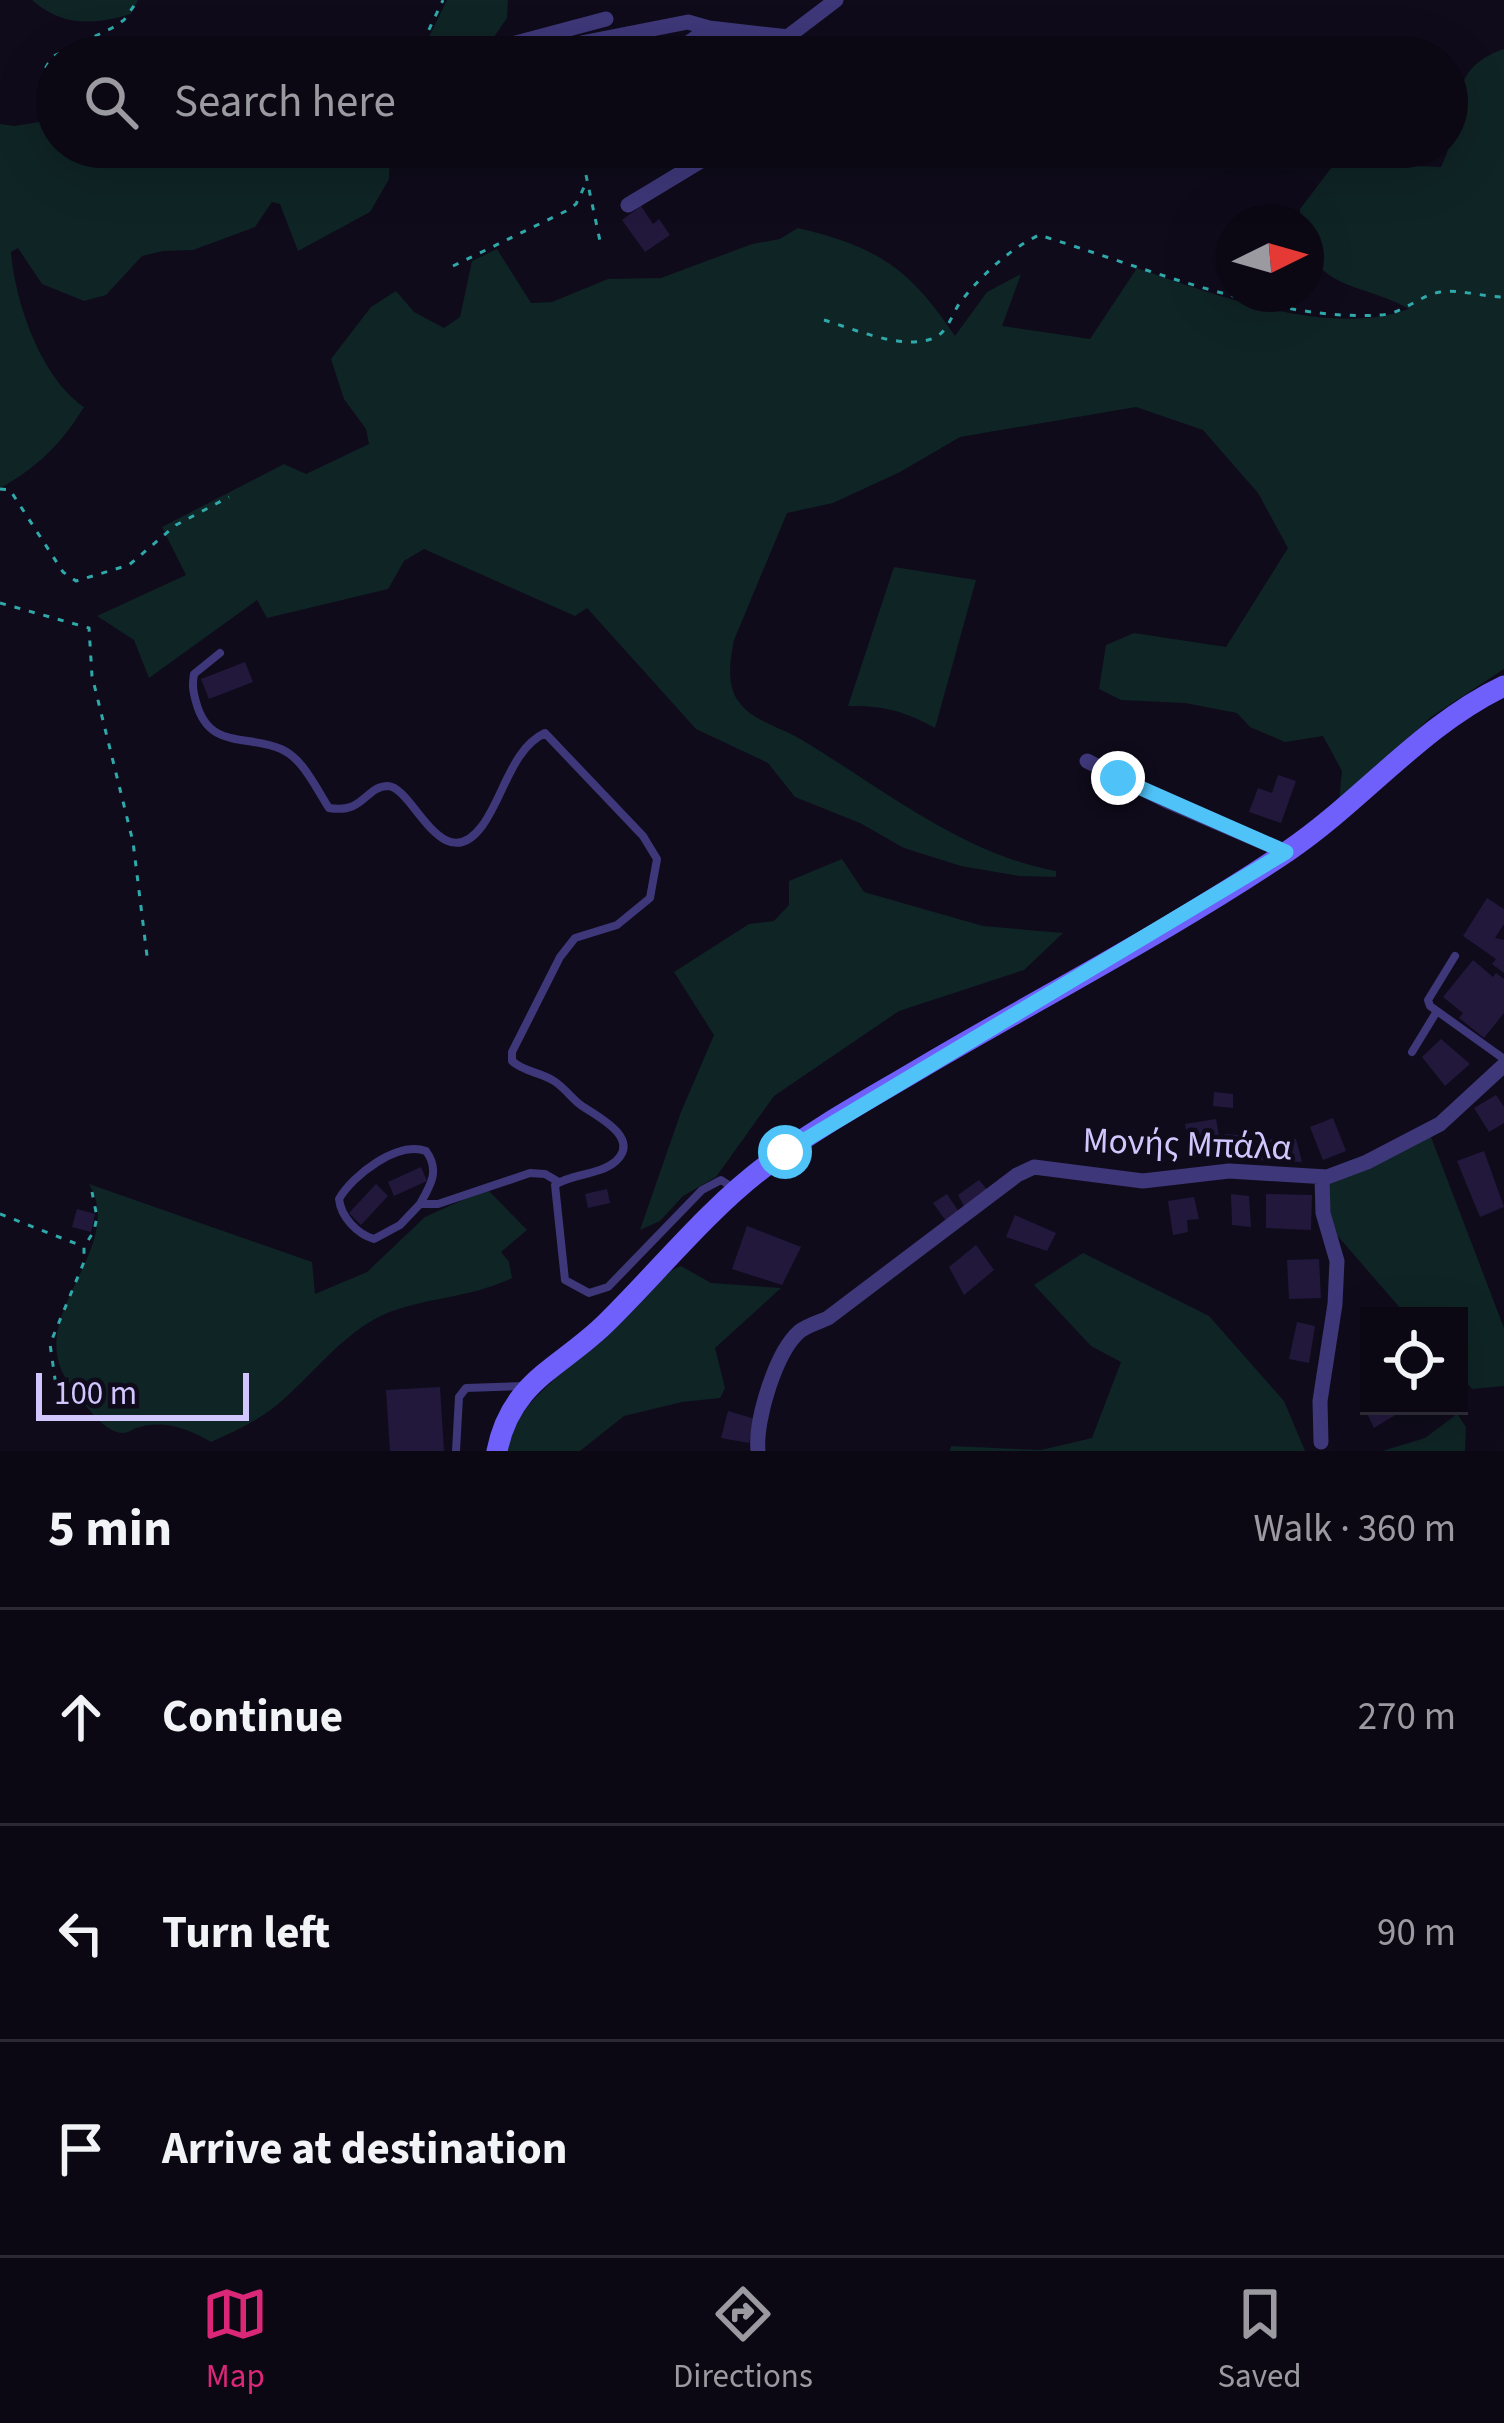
<!DOCTYPE html>
<html lang="en">
<head>
<meta charset="utf-8">
<style>
  :root { --surface:#0b0814; --page:#191622; --text:#f1f3f6; --muted:#9a9aa0; --line:#2b2934; --accent:#db2777 }
  body { margin:0; font-family:"Source Sans 3",sans-serif; background:var(--page); color:var(--text) }
  .controls { position:absolute; right:36px; bottom:36px; display:grid; overflow:hidden; border-radius:0px; box-shadow:0 12px 48px #0002 }
  .controls button { width:108px; height:108px; display:grid; place-items:center; padding:0; border:0; border-bottom:3px solid var(--line); background:var(--surface); color:var(--text); font:60px sans-serif }
  .compass { position:absolute; left:1216px; top:204px; width:108px; height:108px; border-radius:50%; background:var(--surface); box-shadow:0 12px 48px #0002; rotate:85deg }
  .scale { position:absolute; left:36px; bottom:30px; width:213px; box-sizing:border-box; padding-left:12px; border:6px solid #d1c7fe; border-top:0; font-size:33px; line-height:42px; white-space:nowrap; color:#d1c7fe; -webkit-text-stroke:9px #0f0b1b; paint-order:stroke }
  .stop { position:absolute; width:36px; height:36px; margin:-27px; border:9px solid #4fc3f7; border-radius:50%; background:#fff }
  .stop.end { background:#4fc3f7; border-color:#fff; box-shadow:0 3px 12px #0008 }
  .list { margin:0; padding:0; list-style:none }
  h2 { display:flex; justify-content:space-between; align-items:center; height:156px; margin:0; padding:0 48px; font-size:51px }
  h2 small { font-size:39px; font-weight:400; color:var(--muted) }
  .list li { display:grid; grid-template-columns:78px 1fr auto; gap:36px; align-items:center; box-sizing:border-box; height:216px; padding:0 48px; border-top:3px solid var(--line) }
  .list b { display:block; font-size:45px; white-space:nowrap }
  .list em { font-size:39px; font-style:normal; color:var(--muted) }
  .icon { flex:none; width:66px; height:66px; fill:none; stroke:currentColor; stroke-width:2; stroke-linecap:round; stroke-linejoin:round }
  .map { position:relative; flex:none; width:1504px; height:1451px; overflow:hidden }
  .search { position:absolute; background:var(--surface); box-shadow:0 12px 48px #0002; left:36px; right:36px; top:36px; height:132px; display:flex; align-items:center; gap:30px; box-sizing:border-box; padding:0 42px; border-radius:66px; color:var(--muted); font-size:45px }
  .sheet { height:804px; background:var(--surface) }
  nav { display:flex; justify-content:space-around; align-items:center; box-sizing:border-box; height:168px; border-top:3px solid var(--line); background:var(--surface); font-size:33px; color:var(--muted) }
  nav a { display:grid; justify-items:center; gap:6px }
  nav .on { color:var(--accent) }
  .map>svg:first-child { display:block }
  .green { fill:#0f2425 }
  .building { fill:#22183c }
  .lines { fill:none; stroke-linecap:round; stroke-linejoin:round }
  .path { stroke:#2fa9aa; stroke-width:3; stroke-dasharray:6 9; stroke-linecap:butt }
  .lane { stroke:#3e3779; stroke-width:8 }
  .street { stroke:#3e3779; stroke-width:15 }
  .secondary { stroke:#6f60fb; stroke-width:21 }
  .route { stroke:#4fc3f7; stroke-width:15 }
  .labels { text-anchor:middle; dominant-baseline:central; stroke-width:9; stroke-linejoin:round; paint-order:stroke }
  .street-label { font-size:36px; fill:#d1c7fe; stroke:#0f0b1b }
</style>
</head>
<body>
<div class="map">
<svg width="1504" height="1451" viewBox="0 0 1504 1451">
  <rect width="100%" height="100%" fill="#0f0b1b"/>
  <!-- green -->
  <path class="green" d="M32,0h106l-7,14c-38,11 -68,13 -99,-14z
    M447,0h61l-1,18 -27,39h-61z
    M1504,49v620l-73,48 -92,85 3,-31 -19,-35 -38,6 -35,-15 -13,-14 -52,-10 -64,-3 -22,-11 7,-44 28,-12 92,14 62,-99 -30,-55 -55,-63 -67,-23 -176,30 -60,35 -67,31 -46,10 -53,127c-4,20 -8,45 5,62 13,19 44,26 63,38 80,48 160,114 254,131v6l-37,-1 -58,-10 -57,-18 -44,-25 -65,-26 -27,-34 -72,-34 -109,-121 -12,8 -151,-67 -20,12 -16,28 -121,29 -10,-18 -108,78 -15,-38 -37,-24 89,-41 -24,-48 122,-63 22,10 63,-30 -3,-15 -22,-30 -13,-40 40,-52 25,-16 18,21 30,16 16,-11 12,-56 25,-12 34,54 21,-1 56,-23 53,-1 91,-34 28,-5 18,-11c80,19 111,40 157,108l32,-44 34,-18 -19,52 88,13 47,-71c77,27 193,70 272,41 -45,-27 -103,-17 -103,-87h-5l-1,-13 35,-46 106,4c25,-46 -1,-97 63,-118z
    M57,119v28h333l-1,32 -19,33 -72,39 -18,-47 -8,-2 -17,25 -62,23 -30,1 -21,5 -36,39 -22,6 -42,-17 -24,-36 -7,4c4,50 30,126 73,155 -22,36 -47,61 -84,81v-364l15,2z
    M894,567l82,13 -41,148c-30,-17 -53,-23 -87,-22z
    M842,859l22,33 119,34 80,7 -39,37 -125,41 -125,85 -58,81 -33,19 -23,25 -20,9 41,-118 33,-77 -40,-63 75,-48 25,-3 15,-16v-24z
    M1431,1137l73,191v58l-32,3 -13,-15v-58h-52l-71,-82 -6,-13 -3,-39z
    M89,1184l223,78 3,32 52,-22 58,-55 62,-28 40,41 -26,22 8,10 3,16c-41,20 -86,19 -127,36 -43,19 -74,63 -108,91 -20,16 -43,27 -66,37 -22,-13 -46,-22 -71,-15 -7,1 -10,6 -18,6 -20,-1 -42,-35 -53,-50 -48,-66 59,-134 20,-199z
    M1083,1253l126,63 75,85 21,50h-355l1,-5 90,4 51,-12 29,-76 -30,-16 -57,-61z
    M681,1266l30,17 70,5 -66,60 10,40 -5,10 -38,4 -58,14 -44,35h-74l14,-36 16,-18 125,-122z
    M1457,1414l9,13 -1,24h-83l43,-13z"/>
  <!-- building -->
  <path class="building" d="M641,206l12,18 6,-5 11,16 -25,17 -23,-32z
    M245,662l8,20 -44,17 -8,-20z
    M1278,775l18,6 -15,42 -32,-11 9,-24 14,5z
    M1487,898l17,11v15l-9,14 9,2v33l-12,-9 4,-5 -33,-23z
    M1473,960l20,17 3,-4 8,6v34l-20,25 -25,-20 4,-5 -20,-16z
    M1441,1039l29,25 -25,22 -23,-29z
    M1214,1092l19,2v14l-20,-2z
    M1496,1095l8,12v16l-15,9 -15,-24z
    M1333,1118l13,33 -23,9 -13,-33z
    M1216,1119l5,28 -31,5 -5,-28z
    M1225,1134l25,2v4l46,-1 6,23 -77,-3z
    M1484,1151l20,56 -24,10 -23,-56z
    M421,1167l6,14 -33,15 -6,-14z
    M979,1180l10,12 -24,16 -7,-13z
    M376,1184l12,12 -27,29 -12,-12z
    M607,1189l3,14 -22,5 -3,-14z
    M947,1194l12,18 -13,9 -13,-18z
    M1231,1194l18,2 2,31 -19,-2z
    M1266,1194l46,1 -1,35 -45,-2z
    M1194,1197l5,22 -12,1 1,12 -15,3 -5,-34z
    M77,1209l18,5 -4,18 -19,-5z
    M1015,1215l41,18 -9,18 -41,-14z
    M747,1226l54,21 -19,38 -50,-16z
    M976,1245l18,25 -30,25 -15,-28z
    M1319,1259l2,39 -32,1 -2,-39z
    M1297,1322l18,4 -6,37 -20,-4z
    M440,1387l4,64h-54l-4,-61z
    M1369,1399v7h31l2,5 -28,17 -12,-25z
    M728,1411l27,8 -6,24 -28,-5z"/>
  <g class="lines">
    <!-- path -->
    <path class="path" d="M416,57l27,-57
      M57,106l-10,-5c-7,-18 -6,-31 7,-45l58,-28 12,-8 14,-20
      M576,147l7,14 17,80
      M453,266l113,-55 10,-7 11,-23
      M824,320c30,9 79,31 110,18 15,-7 18,-25 27,-37 23,-28 46,-50 78,-66 101,31 237,87 341,80 23,-1 38,-19 60,-23 20,-3 43,5 64,5
      M0,489l10,1 53,82 13,9 53,-16 47,-40 53,-28
      M0,603l89,25 3,48 41,166 15,122
      M0,1214l82,32
      M63,1394l-7,-8 -6,-42 34,-82v-15l10,-16 3,-14 -5,-25"/>
    <!-- lane -->
    <path class="lane" d="M220,653l-26,21c-2,11 -1,17 2,28 13,48 49,32 85,47 22,9 36,41 48,59 36,6 36,-22 59,-22 25,1 54,94 94,40 21,-28 30,-78 63,-93l98,103 14,23 -7,39 -33,27 -42,13 -15,19 -48,95v9c12,11 28,11 42,20 11,7 18,18 28,25 15,10 59,32 34,55 -17,15 -44,12 -61,24l10,95 24,13 19,-6 94,-97 19,-10 14,9
      M1455,956l-27,44 2,6 74,53
      M1412,1052l25,-41
      M420,1204c11,-19 20,-34 6,-53 -29,-10 -73,24 -87,48 2,18 18,35 35,40l26,-14 20,-21h18l92,-31 15,1 12,7
      M456,1451l3,-54 7,-9 59,-2"/>
    <!-- street -->
    <path class="street" d="M494,57l18,-13 94,-25
      M543,57l23,-11 122,-24 21,6 80,9
      M675,57l6,-9 28,-20
      M790,57l-4,-15 4,-7 46,-35
      M628,205l86,-52 1,-6
      M1087,761l80,40 119,51
      M1321,1442l-1,-41 15,-97 2,-43 -14,-48 -1,-35
      M758,1451c-3,-31 18,-100 42,-120 8,-6 19,-9 28,-13l189,-143 17,-8 109,14 86,-10 98,6 40,-15 73,-38 64,-59"/>
    <!-- secondary -->
    <path class="secondary" d="M497,1451c14,-70 63,-83 108,-127 54,-53 102,-114 162,-159 48,-37 102,-66 154,-97 122,-72 250,-138 367,-217 75,-51 134,-126 216,-165"/>
  </g>
  <g class="lines">
    <!-- route -->
    <path class="route" d="M785,1152l501,-300 -168,-74"/>
  </g>
  <g class="labels">
    <!-- street labels -->
    <g class="street-label">
      <text transform="translate(1187 1144) rotate(2)">Μονής Μπάλα</text>
    </g>
  </g>
</svg>
<div class="controls">
<button><svg class="icon" aria-label="locate" viewBox="0 0 24 24"><circle cx="12" cy="12" r="6"/><path d="M12 2v4M12 18v4M2 12h4M18 12h4"/></svg></button>
</div>
<svg class="compass" viewBox="-18 -18 36 36"><path d="M0-13l5 13h-10z" fill="#e53935"/><path d="M0 13l5-13h-10z" fill="#9a9aa0"/></svg>
<div class="scale">100 m</div>
<div class="stop" style="left:785px;top:1152px"></div>
<div class="stop end" style="left:1118px;top:778px"></div>
<div class="search"><svg class="icon" aria-label="search" viewBox="0 0 24 24"><circle cx="10" cy="10" r="6"/><path d="M15 15l6 6"/></svg>Search here</div>
</div>
<section class="sheet">
<h2>5 min<small>Walk · 360 m</small></h2>
<ul class="list">
<li><svg class="icon" aria-label="ahead" viewBox="0 0 24 24"><path d="M12 20V5M6 11l6-6 6 6"/></svg><div><b>Continue</b></div><em>270 m</em></li>
<li><svg class="icon" aria-label="left" viewBox="0 0 24 24"><path d="M17 20v-9H6M10 6l-5 5 5 5"/></svg><div><b>Turn left</b></div><em>90 m</em></li>
<li><svg class="icon" aria-label="arrive" viewBox="0 0 24 24"><path d="M6 21V4h12l-3 4 3 4H6"/></svg><div><b>Arrive at destination</b></div></li>
</ul>
</section>
<nav>
<a class="on"><svg class="icon" aria-label="map" viewBox="0 0 24 24"><path d="M3 6l6-2 6 2 6-2v14l-6 2-6-2-6 2zM9 4v14M15 6v14"/></svg>Map</a>
<a><svg class="icon" aria-label="directions" viewBox="0 0 24 24"><path d="M12 3l9 9-9 9-9-9zM9 14v-3h6M13 9l2 2-2 2"/></svg>Directions</a>
<a><svg class="icon" aria-label="saved" viewBox="0 0 24 24"><path d="M7 4h10v16l-5-4-5 4z"/></svg>Saved</a>
</nav>
</body>
</html>
